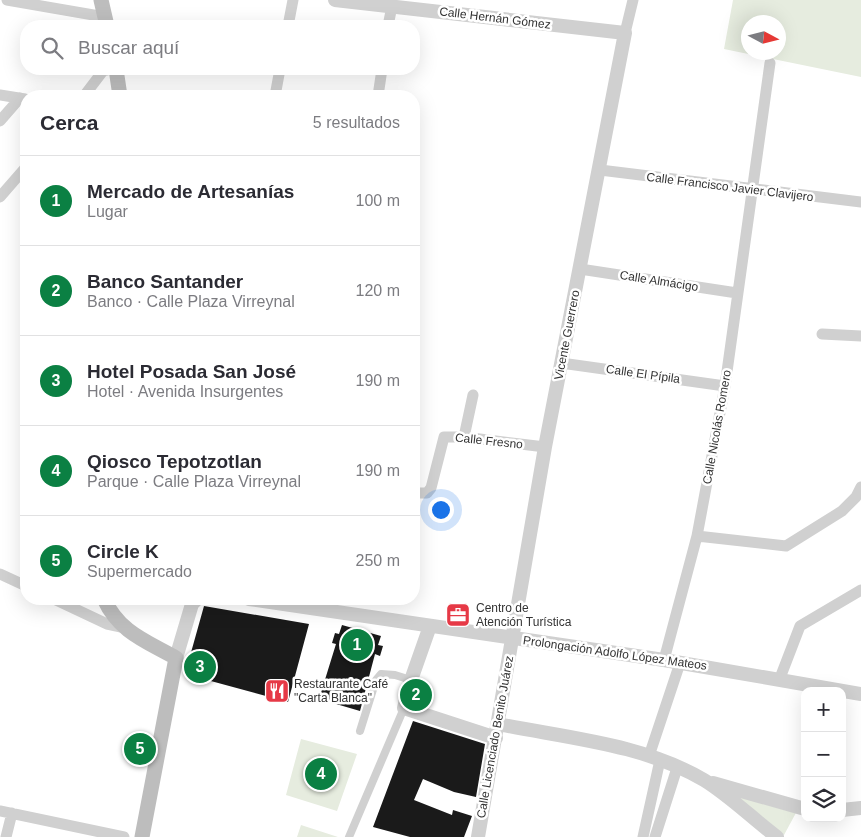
<!DOCTYPE html>
<html lang="es">
<head>
<meta charset="utf-8">
<style>
  :root { --surface:#fff; --page:#f2f2f3; --text:#2b2b33; --muted:#7c7c81; --line:#e1e1e2; --accent:#0b8043 }
  body { margin:0; font-family:Arial,sans-serif; background:var(--page); color:var(--text) }
  .controls { position:absolute; right:15px; bottom:15px; display:grid; overflow:hidden; border-radius:10px; box-shadow:0 5px 20px #0002 }
  .controls button { width:45px; height:45px; display:grid; place-items:center; padding:0; border:0; border-bottom:1px solid var(--line); background:var(--surface); color:var(--text); font:25px sans-serif }
  .compass { position:absolute; left:741px; top:15px; width:45px; height:45px; border-radius:50%; background:var(--surface); box-shadow:0 5px 20px #0002; rotate:97deg }
  .you { position:absolute; left:440px; top:509px; width:18px; height:18px; margin:-12px; border:4px solid #fff; border-radius:50%; background:#1a73e8; box-shadow:0 0 0 8px #1a73e833 }
  .badge { display:grid; place-items:center; width:32px; height:32px; border-radius:50%; background:var(--accent); color:#fff; font-size:16px; font-weight:700 }
  .pin { position:absolute; translate:-50% -50%; border:2px solid #fff; box-shadow:0 1px 5px #0006 }
  .list { margin:0; padding:0; list-style:none }
  h2 { display:flex; justify-content:space-between; align-items:center; height:65px; margin:0; padding:0 20px; font-size:21px }
  h2 small { font-size:16px; font-weight:400; color:var(--muted) }
  .list li { display:grid; grid-template-columns:32px 1fr auto; gap:15px; align-items:center; box-sizing:border-box; height:90px; padding:0 20px; border-top:1px solid var(--line) }
  .list b { display:block; font-size:19px; white-space:nowrap }
  .list p { margin:0; font-size:16px; white-space:nowrap; color:var(--muted) }
  .list em { font-size:16px; font-style:normal; color:var(--muted) }
  .icon { flex:none; width:28px; height:28px; fill:none; stroke:currentColor; stroke-width:2; stroke-linecap:round; stroke-linejoin:round }
  .map { position:relative; flex:none; width:861px; height:837px; overflow:hidden }
  .search { position:absolute; background:var(--surface); box-shadow:0 5px 20px #0002; left:20px; top:20px; width:400px; height:55px; display:flex; align-items:center; gap:12px; box-sizing:border-box; padding:0 18px; border-radius:20px; color:var(--muted); font-size:19px }
  .panel { position:absolute; background:var(--surface); box-shadow:0 5px 20px #0002; left:20px; top:90px; width:400px; height:515px; border-radius:20px }
  .map>svg:first-child { display:block }
  .green { fill:#e6ecdf; fill-rule:evenodd }
  .building { fill:#1a1a1a }
  .lines { fill:none; stroke-linecap:round; stroke-linejoin:round }
  .pedestrian { stroke:#d0d0d0; stroke-width:8 }
  .minor { stroke:#d0d0d0; stroke-width:11 }
  .tertiary { stroke:#d0d0d0; stroke-width:14 }
  .secondary { stroke:#bdbdbd; stroke-width:15 }
  .labels { text-anchor:middle; dominant-baseline:central; stroke-width:5; stroke-linejoin:round; paint-order:stroke }
  .street-label { font-size:12px; fill:#333; stroke:#fff }
  .poi-label { font-size:12px; fill:#333; stroke:#fff; text-anchor:start }
</style>
</head>
<body>
<div class="map">
<svg width="861" height="837" viewBox="0 0 861 837">
  <rect width="100%" height="100%" fill="#fff"/>
  <!-- green -->
  <path class="green" d="M733,0h128v77l-137,-28zM748,22h30v30h-30z
    M301,739l56,15 -20,57 -51,-16z
    M724,788l73,23 -13,24z
    M301,825l37,12h-41z"/>
  <!-- building -->
  <path class="building" d="M204,606l105,18 -21,78 -103,-28z
    M342,625l39,11 -3,9 5,1 -3,10 -5,-2 -15,57 -41,-12 17,-55 -4,-1 3,-10 4,1z
    M413,721l72,23 -9,53 -22,-5 -31,-13 -9,21 38,15 1,-5 19,6 -8,21h-54l-37,-10z
    M312 778a8 8 0 1 1 16 0a8 8 0 1 1-16 0Z"/>
  <g class="lines">
    <!-- pedestrian -->
    <path class="pedestrian" d="M360,731l16,-51 5,-6 14,1 16,5
      M349,837l55,-129"/>
    <!-- minor -->
    <path class="minor" d="M7,0l98,17
      M288,26l5,-26
      M388,26l4,-20
      M625,33l8,-33
      M0,95l25,4
      M84,96l19,-25 8,-2
      M275,96l5,-27
      M378,96l4,-27
      M0,121l20,-23
      M600,170l261,32
      M0,197l26,-30
      M580,269l157,24
      M822,334l39,2
      M561,363l164,23
      M464,437l9,-42
      M414,493h13l4,-5 13,-51h20l81,10
      M697,536l89,10 56,-35 14,-14 5,-10
      M0,574l26,12
      M54,599l53,25 14,3
      M664,660l33,-124 28,-150 45,-323
      M780,678l20,-52 61,-36
      M649,756l31,-93
      M0,811l124,26
      M6,837l6,-24
      M643,837l17,-77
      M655,837l22,-69"/>
    <!-- tertiary -->
    <path class="tertiary" d="M335,0l290,33 -80,414 -67,390
      M249,599l415,61 197,34
      M430,626l-19,54 -7,28 92,30
      M176,658l16,-54 5,-5
      M498,724c69,14 145,20 206,56 26,16 49,39 73,57
      M713,783l92,26
      M842,810l19,-2"/>
    <!-- secondary -->
    <path class="secondary" d="M101,0l6,26
      M116,69l4,27
      M104,599c15,33 42,42 72,59l-34,179"/>
  </g>
  <!-- icons -->
  <defs>
    <symbol id="office-square" viewBox="-11 -11 22 22"><rect x="-9" y="-9" width="18" height="18" rx="4" fill="#e63946" stroke="#fff"/><path d="M-6-3h4V-5.5h4V-3h4V5H-6ZM-1-4.5V-3h2v-1.5ZM-6 0V1H6V0Z" fill="#fff"/></symbol>
    <symbol id="restaurant-square" viewBox="-11 -11 22 22"><rect x="-9" y="-9" width="18" height="18" rx="4" fill="#e63946" stroke="#fff"/><path d="M-5-6h1v4h1v-4h1v4h1v-4h1v5L-1.5 .5V6h-2V.5L-5-1ZM5-6V6H3V1.5H1.5Q1.5-4 5-6Z" fill="#fff"/></symbol>
  </defs>
  <g fill-rule="evenodd">
    <use href="#office-square" x="444" y="601" width="28" height="28"/>
    <use href="#restaurant-square" x="263" y="677" width="28" height="28"/>
  </g>
  <g class="labels">
    <!-- street labels -->
    <g class="street-label">
      <text transform="translate(495 18) rotate(7)">Calle Hernán Gómez</text>
      <text transform="translate(730 187) rotate(7)">Calle Francisco Javier Clavijero</text>
      <text transform="translate(659 281) rotate(9)">Calle Almácigo</text>
      <text transform="translate(567 335) rotate(-79)">Vicente Guerrero</text>
      <text transform="translate(643 374) rotate(8)">Calle El Pípila</text>
      <text transform="translate(717 427) rotate(-80)">Calle Nicolás Romero</text>
      <text transform="translate(489 441) rotate(6)">Calle Fresno</text>
      <text transform="translate(615 653) rotate(8)">Prolongación Adolfo López Mateos</text>
      <text transform="translate(495 737) rotate(-80)">Calle Licenciado Benito Juárez</text>
    </g>
    <!-- poi labels -->
    <g class="poi-label">
      <text x="476" y="608">Centro de<tspan x="476" dy="14">Atención Turística</tspan></text>
      <text x="294" y="684">Restaurante Café<tspan x="294" dy="14">"Carta Blanca"</tspan></text>
    </g>
  </g>
</svg>
<div class="controls">
<button>+</button>
<button>−</button>
<button><svg class="icon" aria-label="layers" viewBox="0 0 24 24"><path d="M12 4l9 5-9 5-9-5zM3 14l9 5 9-5"/></svg></button>
</div>
<svg class="compass" viewBox="-18 -18 36 36"><path d="M0-13l5 13h-10z" fill="#e53935"/><path d="M0 13l5-13h-10z" fill="#7c7c81"/></svg>
<div class="you"></div>
<div class="pin badge" style="left:357px;top:645px">1</div>
<div class="pin badge" style="left:416px;top:695px">2</div>
<div class="pin badge" style="left:200px;top:667px">3</div>
<div class="pin badge" style="left:321px;top:774px">4</div>
<div class="pin badge" style="left:140px;top:749px">5</div>
<div class="search"><svg class="icon" aria-label="search" viewBox="0 0 24 24"><circle cx="10" cy="10" r="6"/><path d="M15 15l6 6"/></svg>Buscar aquí</div>
<section class="panel">
<h2>Cerca<small>5 resultados</small></h2>
<ul class="list">
<li><span class="badge">1</span><div><b>Mercado de Artesanías</b><p>Lugar</p></div><em>100 m</em></li>
<li><span class="badge">2</span><div><b>Banco Santander</b><p>Banco · Calle Plaza Virreynal</p></div><em>120 m</em></li>
<li><span class="badge">3</span><div><b>Hotel Posada San José</b><p>Hotel · Avenida Insurgentes</p></div><em>190 m</em></li>
<li><span class="badge">4</span><div><b>Qiosco Tepotzotlan</b><p>Parque · Calle Plaza Virreynal</p></div><em>190 m</em></li>
<li><span class="badge">5</span><div><b>Circle K</b><p>Supermercado</p></div><em>250 m</em></li>
</ul>
</section>
</div>
</body>
</html>
